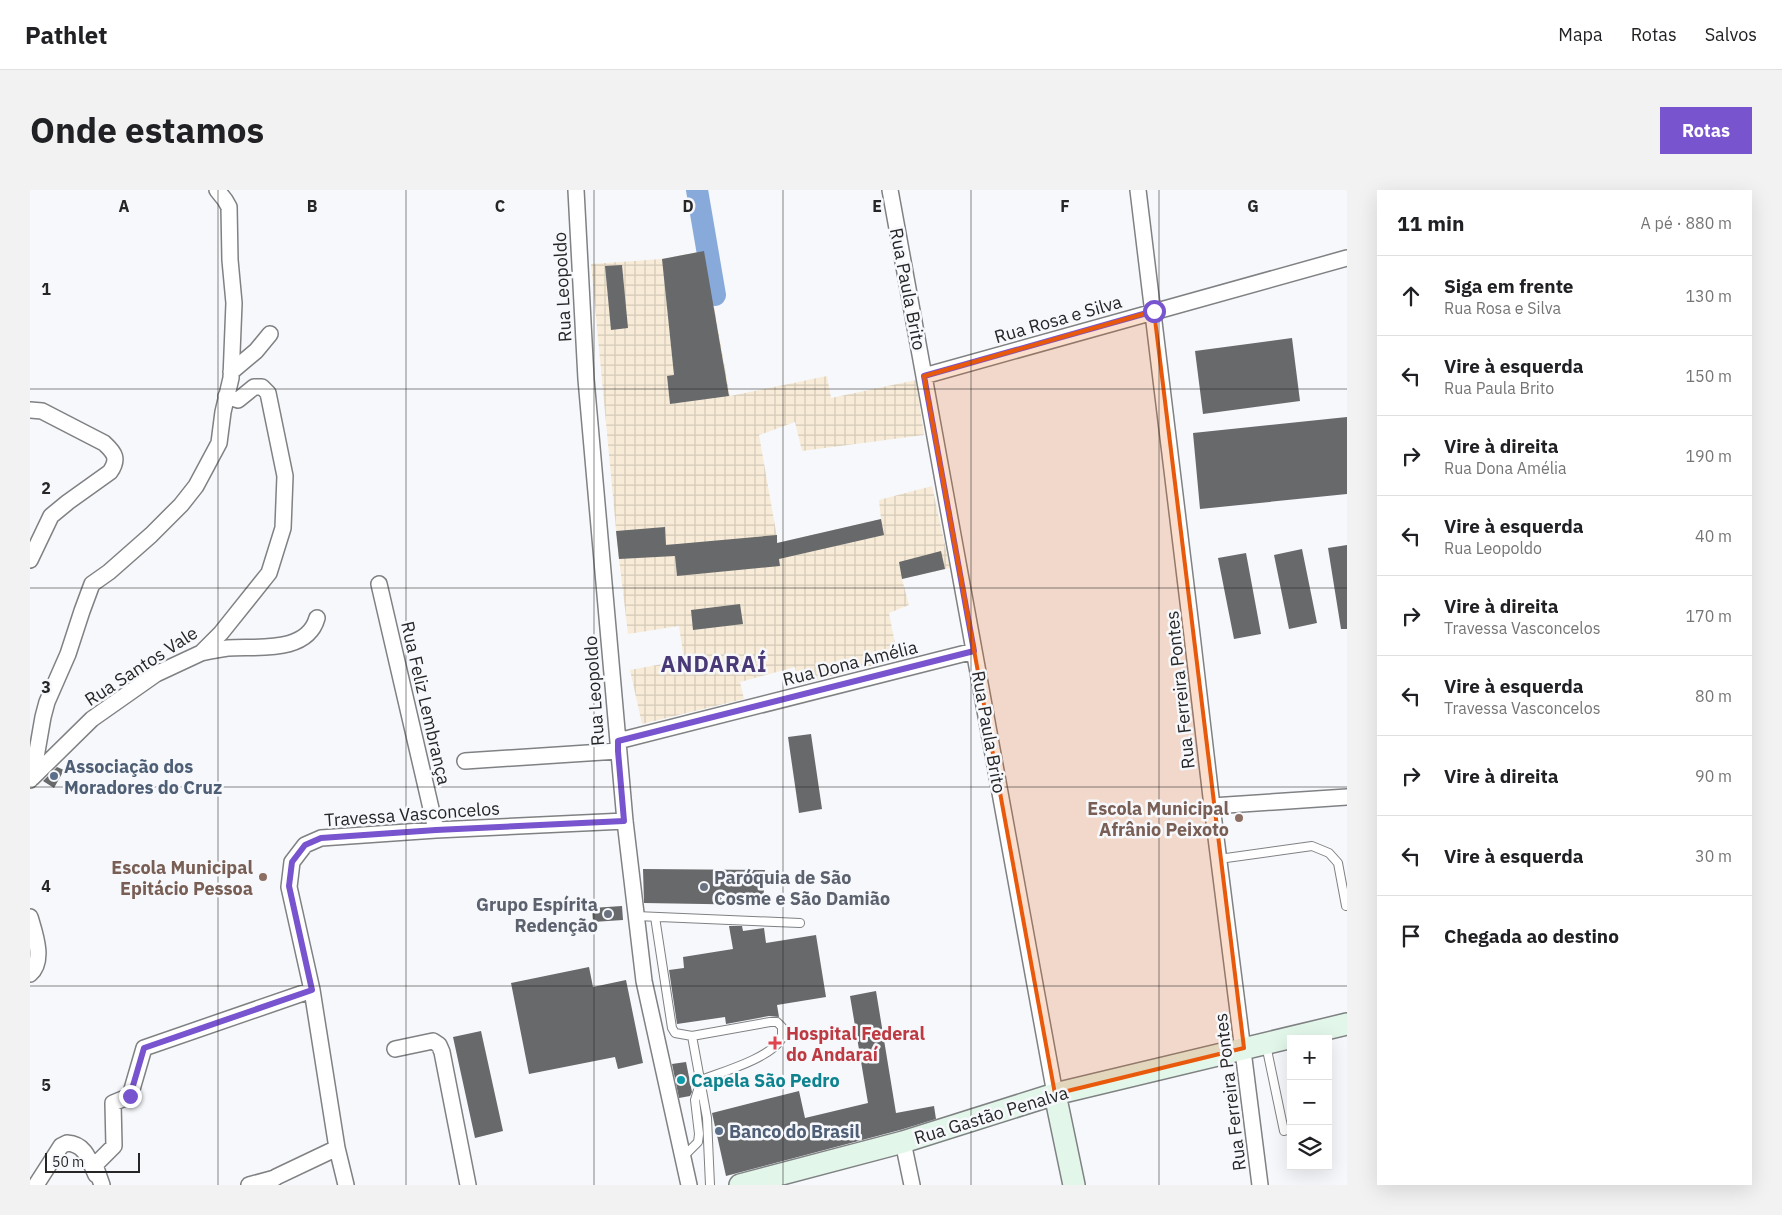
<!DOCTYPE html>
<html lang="pt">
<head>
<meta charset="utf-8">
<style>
  :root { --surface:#fff; --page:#f2f2f2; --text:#202124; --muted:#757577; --line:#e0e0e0; --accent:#7854ce }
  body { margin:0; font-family:"IBM Plex Sans",sans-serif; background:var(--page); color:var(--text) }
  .controls { position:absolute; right:15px; bottom:15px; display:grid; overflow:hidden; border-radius:0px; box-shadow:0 5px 20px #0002 }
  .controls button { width:45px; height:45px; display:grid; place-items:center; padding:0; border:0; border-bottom:1px solid var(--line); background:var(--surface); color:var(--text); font:25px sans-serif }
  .scale { position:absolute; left:15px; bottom:12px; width:95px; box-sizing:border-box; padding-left:5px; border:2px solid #262627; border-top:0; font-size:14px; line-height:18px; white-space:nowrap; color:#262627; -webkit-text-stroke:4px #f6f8fb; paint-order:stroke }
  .stop { position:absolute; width:15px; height:15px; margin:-11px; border:4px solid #7854ce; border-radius:50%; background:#fff }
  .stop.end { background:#7854ce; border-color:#fff; box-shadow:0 1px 5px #0008 }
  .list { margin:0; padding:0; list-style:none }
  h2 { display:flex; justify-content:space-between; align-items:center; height:65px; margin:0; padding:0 20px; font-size:21px }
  h2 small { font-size:16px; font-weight:400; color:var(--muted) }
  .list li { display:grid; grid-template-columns:32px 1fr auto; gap:15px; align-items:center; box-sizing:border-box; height:80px; padding:0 20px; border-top:1px solid var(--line) }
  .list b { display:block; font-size:19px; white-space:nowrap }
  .list p { margin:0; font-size:16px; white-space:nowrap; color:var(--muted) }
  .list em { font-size:16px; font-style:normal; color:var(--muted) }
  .icon { flex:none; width:28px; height:28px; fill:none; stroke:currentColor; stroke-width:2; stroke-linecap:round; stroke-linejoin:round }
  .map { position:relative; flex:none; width:1317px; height:995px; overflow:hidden; border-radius:0px }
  header { display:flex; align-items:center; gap:30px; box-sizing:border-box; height:70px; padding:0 25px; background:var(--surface); border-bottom:1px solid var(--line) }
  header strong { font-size:24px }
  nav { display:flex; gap:28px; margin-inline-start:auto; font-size:18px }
  .intro { display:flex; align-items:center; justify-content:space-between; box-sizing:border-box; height:120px; padding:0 30px }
  h1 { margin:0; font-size:35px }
  .button { padding:12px 22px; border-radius:0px; background:var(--accent); color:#fff; font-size:18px; font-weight:700 }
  main { display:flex; gap:30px; padding:0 30px }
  aside { flex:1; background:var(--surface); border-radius:0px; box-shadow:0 5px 20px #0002 }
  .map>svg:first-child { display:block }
  .industrial { fill:url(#industrial-grid) }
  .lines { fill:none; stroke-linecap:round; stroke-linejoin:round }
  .river { stroke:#88aadb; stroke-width:22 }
  .building { fill:#67696b }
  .lane-casing { stroke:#7f8183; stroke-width:10 }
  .street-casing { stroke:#7f8183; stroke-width:18 }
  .secondary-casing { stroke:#7f8183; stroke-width:24 }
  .lane { stroke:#fff; stroke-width:8 }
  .street { stroke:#fff; stroke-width:15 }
  .secondary { stroke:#e2f6e9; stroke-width:21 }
  .route { stroke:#7854ce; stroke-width:6 }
  .marked { fill:#e8590c; fill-opacity:0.2; stroke:#e8590c; stroke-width:4; stroke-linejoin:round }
  .grid { fill:none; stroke:#262627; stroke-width:1; stroke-opacity:0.55 }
  .service-dot { fill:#5c6f8a; stroke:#f6f8fb; stroke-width:2 }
  .education-dot { fill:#8d6e63; stroke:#f6f8fb; stroke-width:2 }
  .worship-dot { fill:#6b7280; stroke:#f6f8fb; stroke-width:2 }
  .health-dot { fill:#e0444e; stroke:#f6f8fb; stroke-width:2 }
  .culture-dot { fill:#0f9aa8; stroke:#f6f8fb; stroke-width:2 }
  .labels { text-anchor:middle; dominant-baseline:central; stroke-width:5; stroke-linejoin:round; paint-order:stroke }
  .street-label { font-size:18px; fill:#262627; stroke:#f6f8fb }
  .service-label { font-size:18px; font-weight:bold; fill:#4e5e75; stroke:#f6f8fb; text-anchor:start }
  .education-label { font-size:18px; font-weight:bold; fill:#785e54; stroke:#f6f8fb; text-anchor:end }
  .worship-label { font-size:18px; font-weight:bold; fill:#5b616d; stroke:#f6f8fb; text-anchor:start }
  .health-label { font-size:18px; font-weight:bold; fill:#be3a42; stroke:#f6f8fb; text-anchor:start }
  .culture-label { font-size:18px; font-weight:bold; fill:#0d838f; stroke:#f6f8fb; text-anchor:start }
  .district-label { font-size:22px; font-weight:bold; letter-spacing:1px; fill:#493976; stroke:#f6f8fb }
  .grid-label { font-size:16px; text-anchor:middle; font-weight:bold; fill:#262627; stroke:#f6f8fb; stroke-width:5; stroke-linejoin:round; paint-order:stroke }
</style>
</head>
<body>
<header>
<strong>Pathlet</strong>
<nav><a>Mapa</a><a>Rotas</a><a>Salvos</a></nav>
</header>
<div class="intro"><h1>Onde estamos</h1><a class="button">Rotas</a></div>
<main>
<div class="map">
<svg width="1317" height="995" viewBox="0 0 1317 995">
  <defs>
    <pattern id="industrial-grid" width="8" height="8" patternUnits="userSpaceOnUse" patternTransform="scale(1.25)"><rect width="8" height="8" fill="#f8ecd8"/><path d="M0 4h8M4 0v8" fill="none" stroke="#d4cab9"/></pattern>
  </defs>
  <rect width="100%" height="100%" fill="#f6f8fb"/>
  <!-- industrial -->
  <path class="industrial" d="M674,61l26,145 97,-20 4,22 85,-18 8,55 -122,16 -7,-29 -36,13 19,108 103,-24 -2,-19 53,-14 18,82 -48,11 7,26 -20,8 9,46 -100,26 -3,-18 -55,15 4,17 -102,25 -12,-54 54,-10 -5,-34 -51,8 -10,-84 -27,-286 71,-5z"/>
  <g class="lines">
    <!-- river -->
    <path class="river" d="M667,0l18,105"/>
  </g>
  <!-- building -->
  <path class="building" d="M674,61l25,145 -59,8 -3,-28 7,-1 -12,-116z
    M592,75l6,63 -17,2 -6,-64z
    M1262,148l8,63 -97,13 -8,-63z
    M1317,227v77l-147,15 -7,-76z
    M851,329l3,16 -105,24 1,7 -103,10 -2,-20 -56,3 -3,-28 49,-4 1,18 111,-10v8z
    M1317,355v84h-6l-13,-81z
    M1272,359l15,74 -28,6 -15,-74z
    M911,361l4,18 -43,10 -3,-17z
    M1216,363l15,81 -27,5 -16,-81z
    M710,414l3,20 -50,6 -2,-20z
    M781,544l11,75 -23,4 -11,-76z
    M27,577l7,3 -10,18 -11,-7z
    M613,679l122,1 -2,35 -119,-2z
    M592,716l1,14 -30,2 -1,-14z
    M699,736h13l1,5 21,-3 2,15 50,-8 10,62 -49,8 2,12 -10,-1 -43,8 -1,-7 -48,7 -8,-54 15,-2 -1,-11 50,-8z
    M559,777l4,20 33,-7 17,83 -25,6 -3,-12 -86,17 -18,-91z
    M846,801l20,122 38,-7 2,13 -36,11 -174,46 -14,-63 87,-22 6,27 63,-15 -18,-107z
    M451,841l22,100 -28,7 -22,-101z
    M656,872l6,30 -2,4 -11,2 -7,-34z"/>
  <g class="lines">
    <defs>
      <path id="lane" d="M1189,669l93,-13 17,7 9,10 8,43
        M606,726l164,7
        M625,727l17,111 3,5 17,3 78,-14h7l5,5v11c-11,20 -60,34 -81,42l-6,20 4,34 -1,8 -15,15
        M662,846l15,82 3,67
        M1236,855l18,86 7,-2"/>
      <path id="street" d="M546,0l10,189 39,442 19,160 45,204
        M860,0l165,904
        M1108,0l54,445 20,171 48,379
        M201,182l25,-21 14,-17
        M894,186l423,-118
        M0,220l12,1 62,32c11,10 15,16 6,29l-42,30 -17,14 -21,44
        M349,394l57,246
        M171,463c9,-2 18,-4 27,-5 28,-2 79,6 89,-30
        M588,551l356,-90
        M435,571l153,-10
        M2,588l60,-59 64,-45 45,-21 20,-20 48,-60 14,-45 2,-52 -17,-83 -6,-6h-8l-16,13 -12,-4
        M0,590l5,-17 8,-46 4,-15 21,-48 14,-43 10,-27 17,-12 42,-37 30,-30 15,-19 23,-43 4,-31 8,-34 3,-75 -4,-43 -1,-53 -4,-7 -8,-10
        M1182,616l135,-9
        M0,727c5,17 15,44 0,57
        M365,859l38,-8 6,4 3,7 26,133
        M873,952l9,43
        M6,995l25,-39 6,-3c18,1 22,16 29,32
        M72,995l-7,-20 19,-19 -1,-43 17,-7 14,-48 168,-58
        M219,995l26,-7
        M236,995l10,-8 61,-29
        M316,995l-9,-37 -25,-158 -23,-103 3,-25 13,-17 16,-7 115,-8 189,-9"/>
      <path id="secondary" d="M1025,904l19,91
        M710,995l163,-43 152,-48 292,-70"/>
    </defs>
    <!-- lane casing -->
    <use href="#lane" class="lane-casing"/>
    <!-- street casing -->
    <use href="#street" class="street-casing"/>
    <!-- secondary casing -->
    <use href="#secondary" class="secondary-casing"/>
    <!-- lane -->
    <use href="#lane" class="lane"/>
    <!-- street -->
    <use href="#street" class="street"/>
    <!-- secondary -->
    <use href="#secondary" class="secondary"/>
  </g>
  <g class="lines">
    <!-- route -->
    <path class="route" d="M100,906l14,-48 168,-58 -23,-104 3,-24 13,-17 16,-7 115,-8 188,-9 -6,-70v-10l356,-90 -50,-275 230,-65"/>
  </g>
  <!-- marked area -->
  <path class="marked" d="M1124,121l90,737 -189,46 -131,-718z"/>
  <!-- grid -->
  <path class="grid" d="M188,0v995M376,0v995M564,0v995M753,0v995M941,0v995M1129,0v995M0,199h1317M0,398h1317M0,597h1317M0,796h1317"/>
  <!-- markers -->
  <g class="service-dot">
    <circle cx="24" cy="586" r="5"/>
    <circle cx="689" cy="941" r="5"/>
  </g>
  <g class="education-dot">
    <circle cx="1209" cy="628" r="5"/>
    <circle cx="233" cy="687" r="5"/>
  </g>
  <g class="worship-dot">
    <circle cx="674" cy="697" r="5"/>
    <circle cx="578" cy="724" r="5"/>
  </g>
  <path class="health-dot" d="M742.5 845.5h5v5h5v5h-5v5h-5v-5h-5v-5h5z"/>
  <circle class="culture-dot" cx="651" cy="890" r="5"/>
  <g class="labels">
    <!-- street labels -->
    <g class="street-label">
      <text transform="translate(532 97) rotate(-93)">Rua Leopoldo</text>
      <text transform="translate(878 99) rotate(79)">Rua Paula Brito</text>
      <text transform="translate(1028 129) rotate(-16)">Rua Rosa e Silva</text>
      <text transform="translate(820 473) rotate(-14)">Rua Dona Amélia</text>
      <text transform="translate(111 476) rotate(-33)">Rua Santos Vale</text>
      <text transform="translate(1150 500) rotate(-96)">Rua Ferreira Pontes</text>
      <text transform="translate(564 501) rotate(-94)">Rua Leopoldo</text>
      <text transform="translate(396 513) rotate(77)">Rua Feliz Lembrança</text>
      <text transform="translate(959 542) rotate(80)">Rua Paula Brito</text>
      <text transform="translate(382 624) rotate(-4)">Travessa Vasconcelos</text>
      <text transform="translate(1200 902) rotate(-97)">Rua Ferreira Pontes</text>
      <text transform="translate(961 925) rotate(-17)">Rua Gastão Penalva</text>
    </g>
    <!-- service labels -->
    <g class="service-label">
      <text x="34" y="576">Associação dos<tspan x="34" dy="21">Moradores do Cruz</tspan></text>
      <text x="699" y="941">Banco do Brasil</text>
    </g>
    <!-- education labels -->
    <g class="education-label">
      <text x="1199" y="618">Escola Municipal<tspan x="1199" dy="21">Afrânio Peixoto</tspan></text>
      <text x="223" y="677">Escola Municipal<tspan x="223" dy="21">Epitácio Pessoa</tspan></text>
    </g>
    <!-- worship labels -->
    <g class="worship-label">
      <text x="684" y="687">Paróquia de São<tspan x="684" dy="21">Cosme e São Damião</tspan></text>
      <text x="568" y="714" text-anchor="end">Grupo Espírita<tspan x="568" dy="21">Redenção</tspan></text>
    </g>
    <!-- health labels -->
    <g class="health-label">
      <text x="756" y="843">Hospital Federal<tspan x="756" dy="21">do Andaraí</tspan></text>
    </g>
    <!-- culture labels -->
    <g class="culture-label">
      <text x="661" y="890">Capela São Pedro</text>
    </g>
    <!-- district labels -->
    <g class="district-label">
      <text x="684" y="473">ANDARAÍ</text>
    </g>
  </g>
  <g class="grid-label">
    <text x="94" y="22">A</text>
    <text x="282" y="22">B</text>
    <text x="470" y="22">C</text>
    <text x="658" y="22">D</text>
    <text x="847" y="22">E</text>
    <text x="1035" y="22">F</text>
    <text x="1223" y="22">G</text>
    <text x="16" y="105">1</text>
    <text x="16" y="304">2</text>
    <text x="16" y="503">3</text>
    <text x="16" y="702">4</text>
    <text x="16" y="901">5</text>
  </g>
</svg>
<div class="controls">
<button>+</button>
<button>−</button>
<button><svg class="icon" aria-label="layers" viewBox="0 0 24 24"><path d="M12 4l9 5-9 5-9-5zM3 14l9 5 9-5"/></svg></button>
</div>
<div class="scale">50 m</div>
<div class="stop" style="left:1124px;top:121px"></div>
<div class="stop end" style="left:100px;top:906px"></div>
</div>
<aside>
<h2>11 min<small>A pé · 880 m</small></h2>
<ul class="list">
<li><svg class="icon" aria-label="ahead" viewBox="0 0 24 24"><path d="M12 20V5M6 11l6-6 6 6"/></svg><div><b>Siga em frente</b><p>Rua Rosa e Silva</p></div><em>130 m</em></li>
<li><svg class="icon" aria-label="left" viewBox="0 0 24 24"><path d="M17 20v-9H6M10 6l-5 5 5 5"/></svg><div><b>Vire à esquerda</b><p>Rua Paula Brito</p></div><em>150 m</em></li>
<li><svg class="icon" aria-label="right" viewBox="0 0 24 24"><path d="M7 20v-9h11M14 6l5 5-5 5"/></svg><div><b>Vire à direita</b><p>Rua Dona Amélia</p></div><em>190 m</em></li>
<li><svg class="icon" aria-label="left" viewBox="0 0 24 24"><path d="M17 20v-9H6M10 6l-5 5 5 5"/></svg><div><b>Vire à esquerda</b><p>Rua Leopoldo</p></div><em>40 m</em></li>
<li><svg class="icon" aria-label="right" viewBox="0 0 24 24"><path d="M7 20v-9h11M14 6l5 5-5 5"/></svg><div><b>Vire à direita</b><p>Travessa Vasconcelos</p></div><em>170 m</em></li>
<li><svg class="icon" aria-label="left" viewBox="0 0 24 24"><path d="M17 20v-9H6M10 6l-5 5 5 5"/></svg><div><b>Vire à esquerda</b><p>Travessa Vasconcelos</p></div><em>80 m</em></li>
<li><svg class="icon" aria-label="right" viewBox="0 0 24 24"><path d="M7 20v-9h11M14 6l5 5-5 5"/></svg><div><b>Vire à direita</b></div><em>90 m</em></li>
<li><svg class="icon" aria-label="left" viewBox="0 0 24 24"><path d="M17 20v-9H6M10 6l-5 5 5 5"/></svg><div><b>Vire à esquerda</b></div><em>30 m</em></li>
<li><svg class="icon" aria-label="arrive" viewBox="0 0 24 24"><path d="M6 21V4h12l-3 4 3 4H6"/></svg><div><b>Chegada ao destino</b></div></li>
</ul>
</aside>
</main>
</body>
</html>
